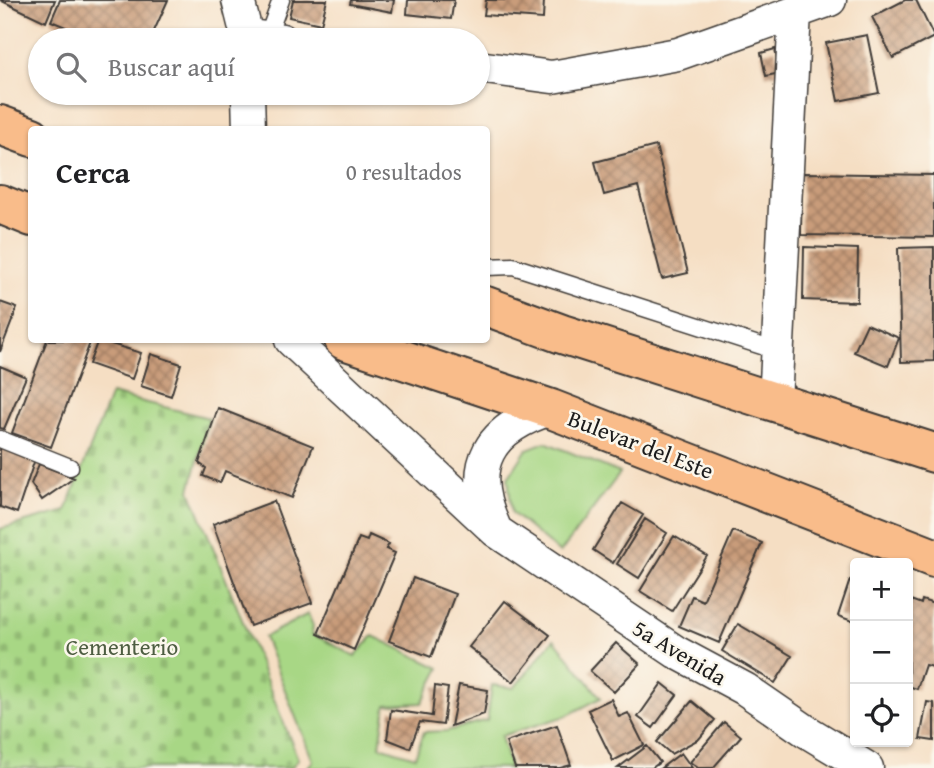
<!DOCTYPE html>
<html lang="es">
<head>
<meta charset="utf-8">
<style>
  :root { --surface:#fff; --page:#f2f2f2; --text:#202124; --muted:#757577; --line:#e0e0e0 }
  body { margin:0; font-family:"Gentium Book Plus",serif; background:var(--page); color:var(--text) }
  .controls { position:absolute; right:21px; bottom:21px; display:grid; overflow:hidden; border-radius:7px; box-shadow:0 2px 5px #0004 }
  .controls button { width:63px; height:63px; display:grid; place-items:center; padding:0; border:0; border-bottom:2px solid var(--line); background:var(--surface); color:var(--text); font:35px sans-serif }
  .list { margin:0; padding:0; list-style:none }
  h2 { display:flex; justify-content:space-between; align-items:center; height:91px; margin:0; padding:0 28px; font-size:30px }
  h2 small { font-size:23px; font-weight:400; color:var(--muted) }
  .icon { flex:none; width:38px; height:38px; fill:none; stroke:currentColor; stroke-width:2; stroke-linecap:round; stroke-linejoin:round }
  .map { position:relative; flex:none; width:934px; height:768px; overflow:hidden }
  .search { position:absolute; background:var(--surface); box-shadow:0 2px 5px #0004; left:28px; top:28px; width:462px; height:77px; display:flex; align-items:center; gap:18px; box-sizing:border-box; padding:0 24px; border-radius:38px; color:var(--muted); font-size:26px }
  .panel { position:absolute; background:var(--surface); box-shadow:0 2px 5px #0004; left:28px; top:126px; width:462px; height:217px; border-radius:7px }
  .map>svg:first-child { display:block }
  .cemetery { fill:url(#cemetery-stones); stroke:#627a50; stroke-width:2 }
  .park { fill:#a8d785; stroke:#627a50; stroke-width:2 }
  .building { fill:url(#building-cross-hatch) }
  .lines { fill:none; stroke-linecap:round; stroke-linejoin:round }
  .service-casing { stroke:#3d3935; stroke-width:19 }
  .minor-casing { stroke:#3d3935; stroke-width:35 }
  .trunk-casing { stroke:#3d3935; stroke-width:42 }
  .service { stroke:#fff; stroke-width:16 }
  .minor { stroke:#fff; stroke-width:32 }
  .trunk { stroke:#f9bc8a; stroke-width:38 }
  .labels { text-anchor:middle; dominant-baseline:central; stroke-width:5; stroke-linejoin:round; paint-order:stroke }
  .street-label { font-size:23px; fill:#1c1c1c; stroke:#fbf7ec }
  .park-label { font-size:23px; fill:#4d5d41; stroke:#fbf7ec }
</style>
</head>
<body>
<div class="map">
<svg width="934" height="768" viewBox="0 0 934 768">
  <defs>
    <pattern id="cemetery-stones" width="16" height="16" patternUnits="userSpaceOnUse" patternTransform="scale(1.75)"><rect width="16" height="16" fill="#a8d785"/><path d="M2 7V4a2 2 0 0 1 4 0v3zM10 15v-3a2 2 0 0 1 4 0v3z" fill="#90b872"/></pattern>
    <pattern id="building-cross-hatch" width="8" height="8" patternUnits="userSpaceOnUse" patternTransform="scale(1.75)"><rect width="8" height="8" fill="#c99c7a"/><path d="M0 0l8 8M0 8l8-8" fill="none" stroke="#a27e63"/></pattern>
  </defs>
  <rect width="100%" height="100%" fill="#fbf7ec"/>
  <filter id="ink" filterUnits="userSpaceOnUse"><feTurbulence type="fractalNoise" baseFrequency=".0143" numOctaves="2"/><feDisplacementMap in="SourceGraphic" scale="14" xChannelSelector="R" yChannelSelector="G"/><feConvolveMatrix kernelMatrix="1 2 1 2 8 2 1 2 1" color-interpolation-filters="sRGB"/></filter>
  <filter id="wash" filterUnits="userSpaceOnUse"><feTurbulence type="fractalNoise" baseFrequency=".00686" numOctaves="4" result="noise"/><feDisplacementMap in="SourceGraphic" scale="28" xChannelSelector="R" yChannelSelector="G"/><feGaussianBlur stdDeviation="1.57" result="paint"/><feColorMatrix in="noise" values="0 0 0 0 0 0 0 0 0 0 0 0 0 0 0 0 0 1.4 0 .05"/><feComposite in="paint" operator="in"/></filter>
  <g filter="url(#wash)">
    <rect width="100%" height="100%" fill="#f5dec3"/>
    <!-- cemetery -->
    <path class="cemetery" d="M111,394l98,24 -19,72 108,269 -7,9h-291v-239l66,-18z"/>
    <!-- park -->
    <path class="park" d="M545,442l75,31 -60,80 -48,-40 -4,-35 19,-29z
      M308,614l5,12 -1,8 43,22 18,-20 67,32 -18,35 -36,2 -6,41 35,11 9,-25 23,-1 40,-11 5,-35 22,3 40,-49 47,59 -35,18 -65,20 9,32h-203l6,-7 -49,-124z"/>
    <g id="blocks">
      <!-- building -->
      <path class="building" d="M0,0h55l-9,22z
        M60,0h108l-18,40h-53l-46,-19z
        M293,0h34l-6,24 -32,-7z
        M351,0h43l-2,12 -42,-8z
        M408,0h46l-3,19 -44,-5z
        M486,0h58l-1,19 -59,-4z
        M905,0h11l18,37 -41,21 -21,-41z
        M867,35l12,58 -41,8 -12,-58z
        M775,49l5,24 -14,3 -5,-23z
        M656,146l32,127 -26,6 -24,-93 -34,9 -9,-33z
        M802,173l132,2v62l-133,-2z
        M804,247l54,2 -1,53 -54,-2z
        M934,247v114l-33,1 -3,-114z
        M0,302l17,6 -17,44z
        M867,324l32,14 -11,28 -34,-14z
        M47,340h44l-40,107 -39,-14z
        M98,340l43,13 -9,26 -43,-15z
        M151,354l30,10 -10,32 -30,-10z
        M0,366l26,11 -22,52 -4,-1z
        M218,408l95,38 -21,52 -67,-27 -5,12 -17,-7 3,-8 -7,-5z
        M0,447l35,12 -18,54 -17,-6z
        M39,464l35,14 -32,22 -11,-16z
        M274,501l38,102 -62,23 -37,-102z
        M622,503l21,12 -30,48 -20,-13z
        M645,519l22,14 -28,45 -22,-14z
        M733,531l29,12 -43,100 -40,-17 13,-30 11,5z
        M369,535l20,9 -3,5 9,4 -41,97 -36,-16 41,-96 8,3z
        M674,536l33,20 -35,55 -32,-20z
        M413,578l42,16 -24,63 -42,-16z
        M850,580l5,1v41l-17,-6z
        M908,599l13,5 1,-4 12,4v62l-1,1 -8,-2 -8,24 -9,-3z
        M505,601l45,34 -37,47 -44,-35z
        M738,624l54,32 -17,27 -53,-32z
        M616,643l24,21 -26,28 -24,-21z
        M662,683l15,12 -24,33 -15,-11z
        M459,685l29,5 -4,24 -33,12z
        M435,686l13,2 -5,37 -23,-3 -10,26 -23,-9 4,-29 41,6z
        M611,699l8,18 9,-4 16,32 -31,16 -25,-51z
        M692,701l23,19 -16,19 -28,15 -14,-12z
        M927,702l7,1v38l-14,-2z
        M724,722l17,14 -28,32h-15l-8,-6z
        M557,725l14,40 -11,3h-45l-9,-26z
        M647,746l13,16 -8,6h-34z
        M681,753l11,15h-31z"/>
    </g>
  </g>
  <g filter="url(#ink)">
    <use href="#blocks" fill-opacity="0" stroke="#3d3935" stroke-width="2"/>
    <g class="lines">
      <defs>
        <path id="service" d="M267,38l14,-38
          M486,267l27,-1 264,85
          M0,439l70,28"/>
        <path id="minor" d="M238,0l10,40
          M248,36l34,4
          M478,67l74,10 126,-23 152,-54
          M248,93l1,37
          M291,340l205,191 180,121 69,37 61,42 61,37
          M775,402l20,-390
          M494,526c-28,-61 -5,-98 57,-117"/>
        <path id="trunk" d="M0,125l32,12
          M0,204l32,13
          M486,306l76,28 372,119
          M344,340l207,69 383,149"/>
      </defs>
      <!-- service casing -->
      <use href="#service" class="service-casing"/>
      <!-- minor casing -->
      <use href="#minor" class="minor-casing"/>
      <!-- trunk casing -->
      <use href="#trunk" class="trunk-casing"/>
      <!-- service -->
      <use href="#service" class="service"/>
      <!-- minor -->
      <use href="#minor" class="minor"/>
      <!-- trunk -->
      <use href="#trunk" class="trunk"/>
    </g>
  </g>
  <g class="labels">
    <!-- street labels -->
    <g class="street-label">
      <text transform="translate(641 444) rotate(21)">Bulevar del Este</text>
      <text transform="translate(680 652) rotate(31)">5a Avenida</text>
    </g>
    <!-- park labels -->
    <g class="park-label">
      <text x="122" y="646">Cementerio</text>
    </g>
  </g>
</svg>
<div class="controls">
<button>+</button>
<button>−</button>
<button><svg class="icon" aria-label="locate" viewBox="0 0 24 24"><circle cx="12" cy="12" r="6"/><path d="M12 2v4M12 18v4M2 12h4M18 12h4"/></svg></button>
</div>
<div class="search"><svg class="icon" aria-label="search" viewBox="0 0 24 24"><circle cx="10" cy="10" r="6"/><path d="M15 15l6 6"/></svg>Buscar aquí</div>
<section class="panel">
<h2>Cerca<small>0 resultados</small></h2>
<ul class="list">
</ul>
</section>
</div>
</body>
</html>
